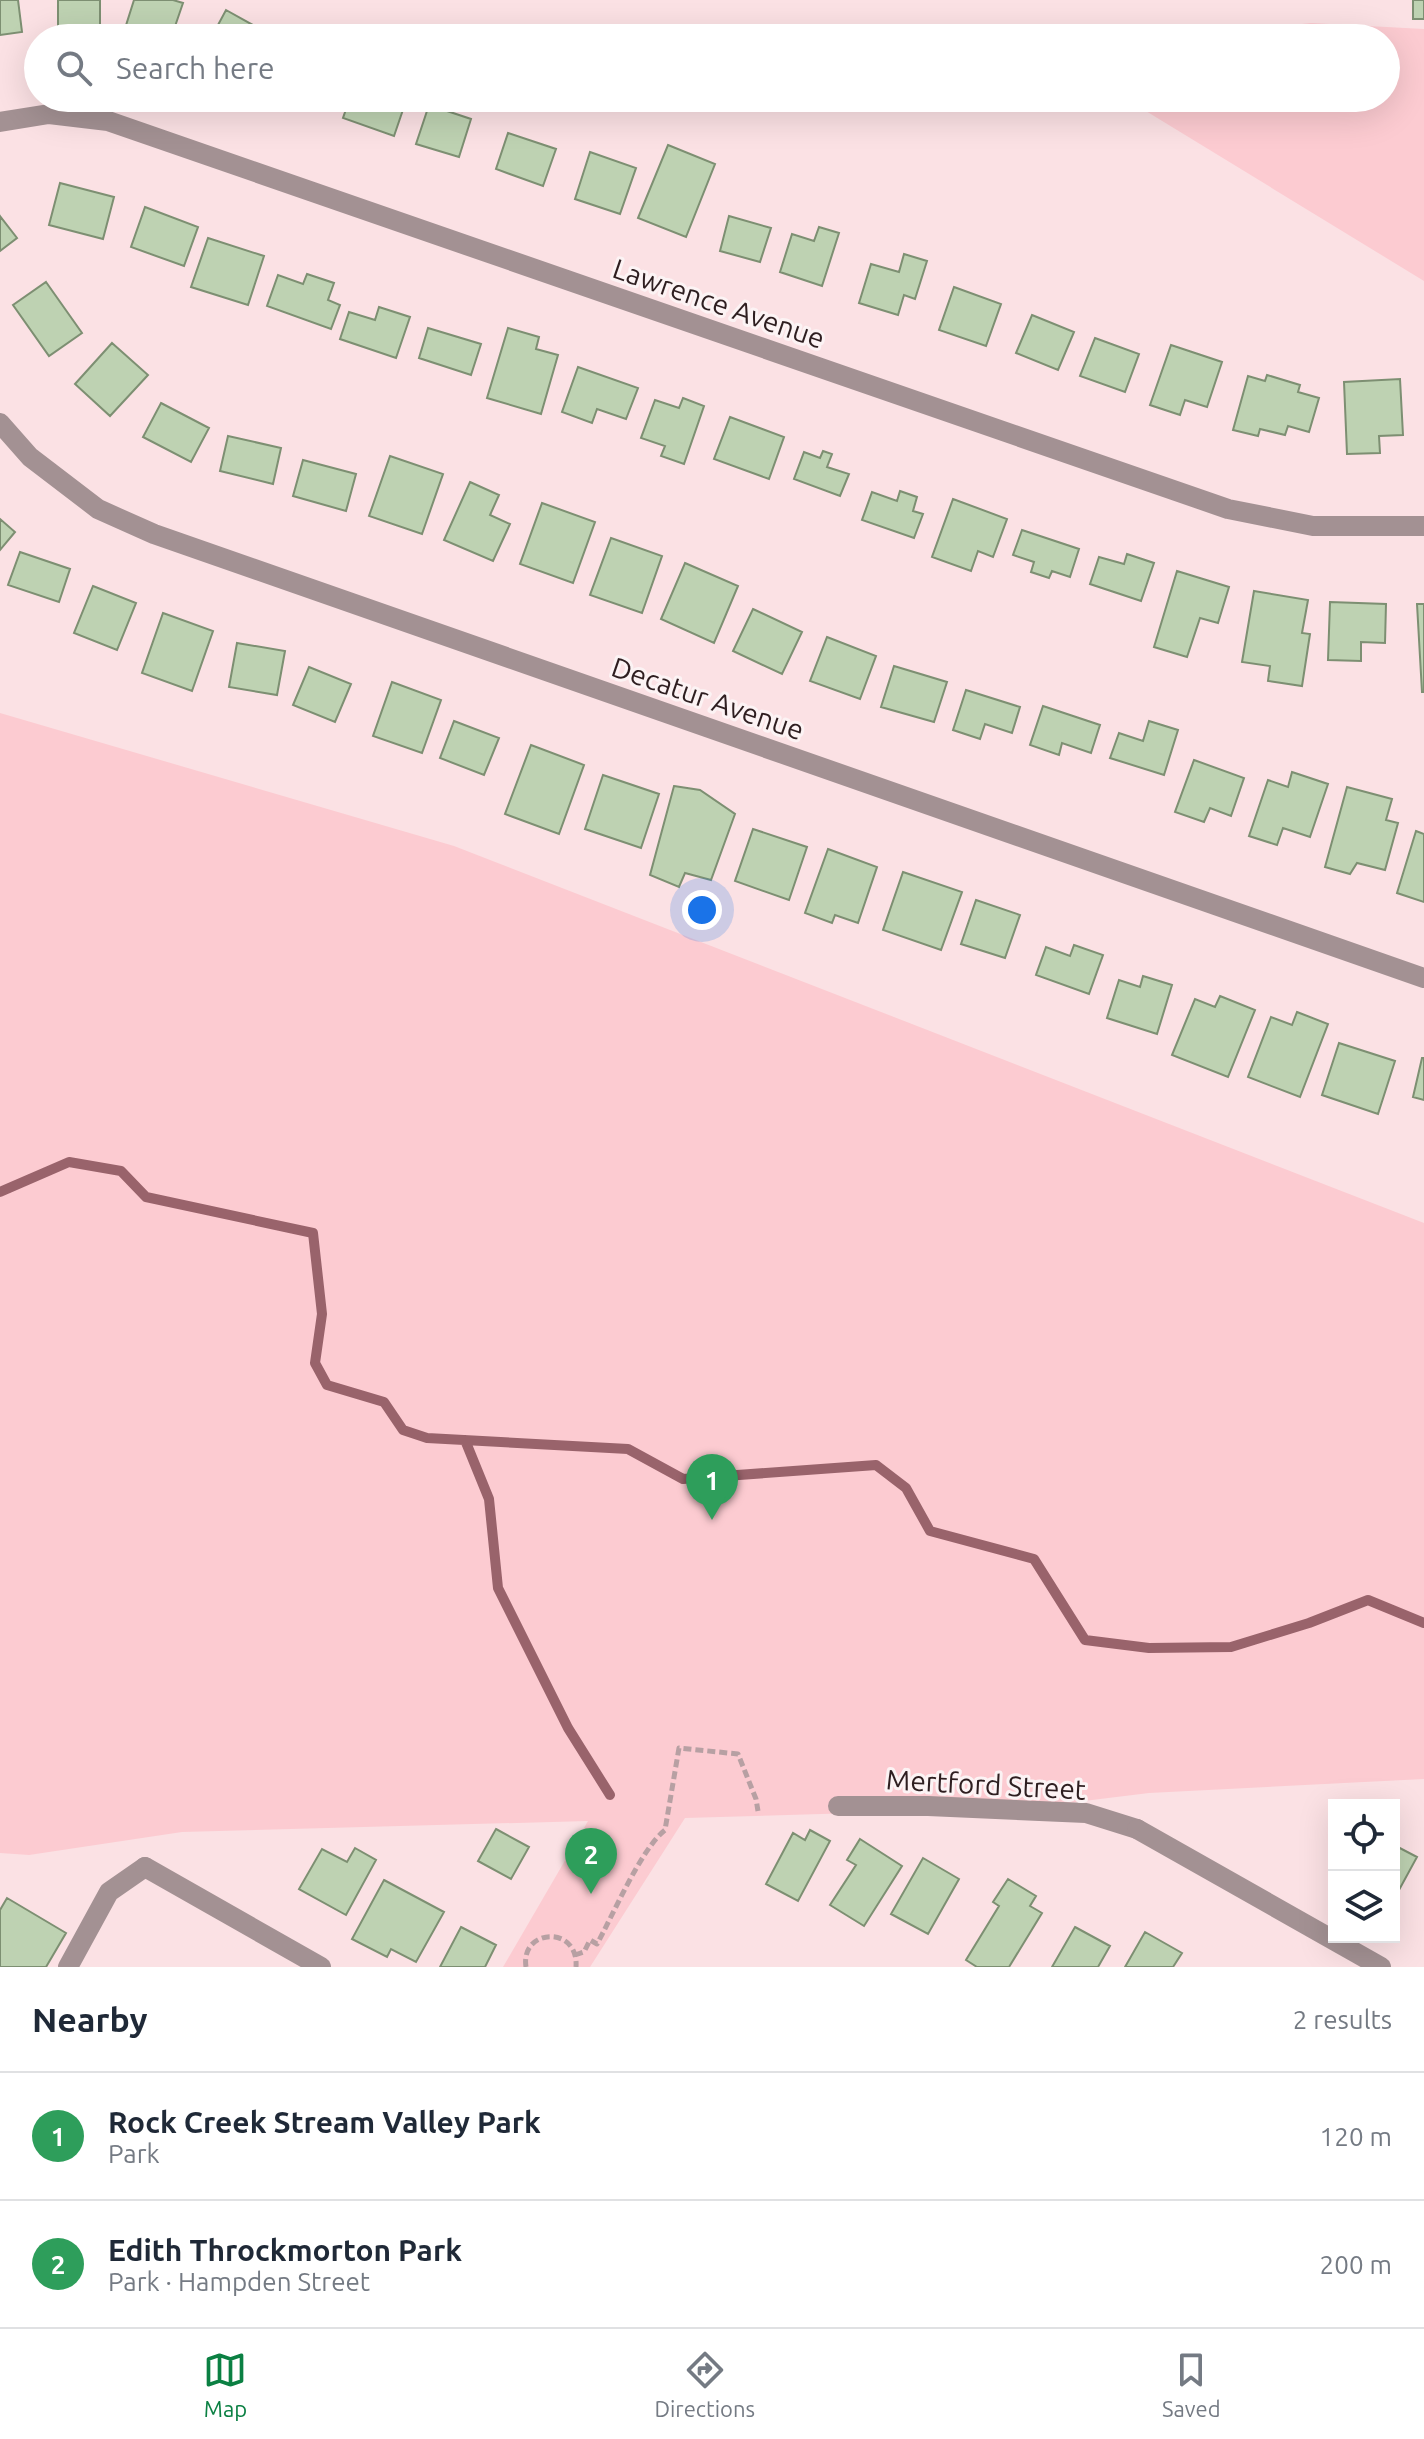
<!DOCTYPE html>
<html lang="en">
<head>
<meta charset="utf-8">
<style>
  :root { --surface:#fff; --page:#f6f6f7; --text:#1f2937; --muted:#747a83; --line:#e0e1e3; --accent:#0b8043 }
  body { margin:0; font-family:Ubuntu,sans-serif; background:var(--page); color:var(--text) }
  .controls { position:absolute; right:24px; bottom:24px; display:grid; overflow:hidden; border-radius:0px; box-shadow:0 8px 32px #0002 }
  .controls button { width:72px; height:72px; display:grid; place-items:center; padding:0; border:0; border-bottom:2px solid var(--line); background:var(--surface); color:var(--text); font:40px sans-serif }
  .you { position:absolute; left:702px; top:910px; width:28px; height:28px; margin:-20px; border:6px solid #fff; border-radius:50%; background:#1a73e8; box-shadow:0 0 0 12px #1a73e833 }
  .badge { display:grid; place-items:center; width:52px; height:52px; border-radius:50%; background:var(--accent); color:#fff; font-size:26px; font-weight:700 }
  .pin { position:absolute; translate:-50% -66px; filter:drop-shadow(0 2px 4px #0008) }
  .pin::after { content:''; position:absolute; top:42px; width:28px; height:24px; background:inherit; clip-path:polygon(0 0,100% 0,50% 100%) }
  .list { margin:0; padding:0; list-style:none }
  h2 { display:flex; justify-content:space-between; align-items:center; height:104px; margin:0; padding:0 32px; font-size:34px }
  h2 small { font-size:26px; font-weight:400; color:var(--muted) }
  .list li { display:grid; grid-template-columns:52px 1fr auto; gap:24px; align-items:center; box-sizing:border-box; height:128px; padding:0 32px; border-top:2px solid var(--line) }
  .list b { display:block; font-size:30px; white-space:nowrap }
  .list p { margin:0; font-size:26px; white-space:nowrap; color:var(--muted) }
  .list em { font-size:26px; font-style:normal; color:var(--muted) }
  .icon { flex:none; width:44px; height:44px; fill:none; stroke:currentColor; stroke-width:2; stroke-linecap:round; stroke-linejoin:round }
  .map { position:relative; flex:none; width:1424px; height:1967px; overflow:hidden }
  .search { position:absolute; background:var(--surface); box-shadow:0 8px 32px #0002; left:24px; right:24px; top:24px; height:88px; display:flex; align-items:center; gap:20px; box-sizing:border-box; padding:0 28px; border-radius:44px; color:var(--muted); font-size:30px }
  .sheet { height:360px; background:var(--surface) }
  nav { display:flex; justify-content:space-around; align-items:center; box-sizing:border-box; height:112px; border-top:2px solid var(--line); background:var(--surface); font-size:22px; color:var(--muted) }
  nav a { display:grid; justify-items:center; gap:4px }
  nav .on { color:var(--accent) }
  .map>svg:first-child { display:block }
  .green { fill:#fccbd1 }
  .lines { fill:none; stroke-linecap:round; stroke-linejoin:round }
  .stream { stroke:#99636b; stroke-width:10 }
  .building { fill:#bed2b2; stroke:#7d8f72; stroke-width:2 }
  .path { stroke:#b7a0a3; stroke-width:5; stroke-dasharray:8 4; stroke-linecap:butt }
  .lane { stroke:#a39193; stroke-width:20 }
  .street { stroke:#a39193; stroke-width:20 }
  .labels { text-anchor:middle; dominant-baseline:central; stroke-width:6; stroke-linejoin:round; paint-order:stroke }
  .street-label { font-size:28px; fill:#2e1e20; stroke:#fcf3f4 }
</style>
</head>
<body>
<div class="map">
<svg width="1424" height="1967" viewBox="0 0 1424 1967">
  <rect width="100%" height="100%" fill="#fbe1e4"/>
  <!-- green -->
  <path class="green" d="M1311,23l113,6v252l-288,-176v-7h250v-60h-210z
    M0,713l454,133 970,377v556l-275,14 -122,15 -342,10 -95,149h-87l85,-146 -406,11 -153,23 -29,-2z"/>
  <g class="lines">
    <!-- stream -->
    <path class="stream" d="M0,1192l69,-30 52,9 25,26 167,36 9,81 -7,49 12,22 57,17 19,28 24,8 201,11 55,30 193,-14 30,23 24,43 104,28 51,81 64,8 82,-1 78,-24 59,-23 56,23
      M465,1440l24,59 9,89 70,140 42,67"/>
  </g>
  <!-- building -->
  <path class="building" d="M0,0h18l4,32 -22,3z
    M58,0h42v35h-42z
    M134,0h39l10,3 -12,35h-49z
    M1413,0h11v19h-11z
    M226,10l34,19 -5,9h-44z
    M350,98h57l-13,38 -51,-18z
    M429,105l42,14 -12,38 -43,-13z
    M508,133l48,16 -13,37 -47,-17z
    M668,145l47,19 -29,73 -48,-19z
    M590,152l46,16 -16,46 -45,-15z
    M60,183l54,14 -11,42 -54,-14z
    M145,207l53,20 -14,39 -53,-19z
    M0,216l17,22 -17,13z
    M729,216l42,12 -11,34 -40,-11z
    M819,227l20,6 -17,53 -42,-14 12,-38 22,7z
    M208,238l56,18 -16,49 -57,-18z
    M904,254l23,7 -12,38 -11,-4 -6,20 -39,-12 12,-39 28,8z
    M307,274l27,9 -6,17 12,5 -9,24 -64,-23 11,-31 25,9z
    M46,282l36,51 -33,23 -36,-51z
    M954,287l47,17 -15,42 -47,-16z
    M379,307l31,10 -14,41 -56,-19 9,-27 26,8z
    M1032,315l42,17 -16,38 -42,-17z
    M428,328l53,16 -10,31 -52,-17z
    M508,328l31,9 -3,12 22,6 -17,59 -54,-16z
    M1095,338l44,16 -14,38 -45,-16z
    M112,343l36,32 -38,41 -35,-32z
    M1171,345l51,17 -15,45 -22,-7 -5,15 -30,-10z
    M578,367l60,21 -12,31 -29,-10 -5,14 -30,-11z
    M1267,375l33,10 -2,7 21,6 -10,34 -21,-6 -3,9 -25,-6 -2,7 -25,-6 15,-54 17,5z
    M1400,379l3,56 -24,1 1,17 -33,1 -3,-72z
    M683,398l21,8 -20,58 -23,-8 4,-10 -24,-8 14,-38 24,8z
    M161,403l48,25 -18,34 -48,-25z
    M730,417l54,20 -15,42 -55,-20z
    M228,436l53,12 -8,36 -53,-13z
    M823,451l9,3 -5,13 22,7 -9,22 -46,-17 10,-27 16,6z
    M390,456l53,18 -21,60 -53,-18z
    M303,460l53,14 -10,37 -53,-15z
    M470,482l29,13 -9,20 20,9 -17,37 -49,-21z
    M900,491l17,6 -4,14 10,3 -9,24 -52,-18 10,-28 25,9z
    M953,499l54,20 -14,38 -15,-6 -7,20 -39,-14z
    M542,503l53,19 -22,61 -53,-19z
    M0,519l15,13 -15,18z
    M1022,530l57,19 -9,28 -18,-6 -3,7 -18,-6 3,-10 -21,-7z
    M611,538l51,18 -20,57 -52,-18z
    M20,552l50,17 -11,33 -51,-17z
    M1127,554l27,9 -13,38 -51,-17 9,-27 25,7z
    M685,563l53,23 -24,57 -53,-24z
    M1177,571l52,16 -11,36 -18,-5 -13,39 -33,-10z
    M93,586l43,17 -19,47 -43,-17z
    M1254,591l54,9 -6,33 8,1 -8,52 -34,-5 2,-15 -28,-4z
    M1330,602l56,2 -1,39 -24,-1v19l-33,-1z
    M1417,604h7v88h-2z
    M753,609l49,23 -20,42 -49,-23z
    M163,613l50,18 -21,60 -50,-18z
    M827,637l49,19 -16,43 -50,-18z
    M237,643l48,8 -8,44 -48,-8z
    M894,666l53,16 -13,40 -53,-15z
    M309,667l42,17 -16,38 -42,-17z
    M392,682l49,18 -19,53 -49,-17z
    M966,690l54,17 -8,26 -27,-9 -5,15 -27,-9z
    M1043,706l57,19 -9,28 -29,-10 -3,12 -29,-10z
    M454,721l45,17 -15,37 -44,-17z
    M1149,721l29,9 -14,45 -54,-17 9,-25 24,8z
    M531,745l53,20 -25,69 -54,-20z
    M1194,760l50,18 -13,38 -21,-8 -6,14 -29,-10z
    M1292,772l36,12 -18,53 -27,-9 -6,17 -28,-9 19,-56 20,7z
    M603,775l56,19 -18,54 -56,-19z
    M674,786l26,4 35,24 -24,66 -26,-7 -6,14 -29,-12z
    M1347,787l45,12 -6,21 12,3 -13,47 -28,-7 -7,11 -25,-7z
    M753,829l54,18 -18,53 -54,-19z
    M1416,831l8,3v68l-27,-9z
    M828,849l49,18 -19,56 -23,-8 -3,8 -27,-10z
    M903,872l59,20 -21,58 -58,-20z
    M976,900l44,15 -15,43 -44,-14z
    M1074,945l29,10 -14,39 -53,-19 10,-28 24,9z
    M1143,976l29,9 -15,49 -50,-16 12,-38 21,7z
    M1220,996l35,14 -27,67 -56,-22 23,-56 20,8z
    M1297,1012l31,12 -28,73 -52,-20 23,-60 21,8z
    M1339,1043l56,18 -17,53 -56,-19z
    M1422,1058h2v42l-11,-3z
    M496,1829l33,18 -18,32 -33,-18z
    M810,1830l20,11 -32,60 -32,-17 27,-51 12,7z
    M860,1839l42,27 -38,60 -34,-21 26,-40 -9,-5z
    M1394,1845l23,12 -18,33 -5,-2z
    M355,1848l21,12 -30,55 -47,-26 23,-40 25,13z
    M923,1858l36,21 -31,55 -37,-20z
    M1008,1879l28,17 -6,10 12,7 -33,54h-32l-11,-7 33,-54 -6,-4z
    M384,1880l60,32 -28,50 -25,-13 -4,8 -35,-18z
    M7,1898l59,35 -20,34h-46v-57z
    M461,1927l35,18 -11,22h-45z
    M1075,1927l35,19 -12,21h-46z
    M1145,1932l37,21 -9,14h-48z"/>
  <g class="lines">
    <!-- path -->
    <path class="path" d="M575,1955l9,-3 6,-12 7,4c16,-29 44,-95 68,-114l14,-82 59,6 18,45 2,12
      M526,1967c-6,-39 53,-42 50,0"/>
    <!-- lane -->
    <path class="lane" d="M838,1806h90l158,7 51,16
      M68,1967l41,-75 36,-25"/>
    <!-- street -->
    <path class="street" d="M0,122l49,-8 59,7 1120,388 85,17h111
      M0,423l30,34 68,52 56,25 1270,444
      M1137,1829l244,138
      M145,1867l176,100"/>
  </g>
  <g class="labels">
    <!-- street labels -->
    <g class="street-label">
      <text transform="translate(719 303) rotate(19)">Lawrence Avenue</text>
      <text transform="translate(708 698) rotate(19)">Decatur Avenue</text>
      <text transform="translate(986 1784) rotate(3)">Mertford Street</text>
    </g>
  </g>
</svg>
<div class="controls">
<button><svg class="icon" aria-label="locate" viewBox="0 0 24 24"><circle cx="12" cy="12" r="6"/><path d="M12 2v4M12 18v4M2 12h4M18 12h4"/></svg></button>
<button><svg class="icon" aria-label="layers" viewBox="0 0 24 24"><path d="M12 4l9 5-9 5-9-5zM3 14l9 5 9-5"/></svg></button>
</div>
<div class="you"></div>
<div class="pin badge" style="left:712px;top:1520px;background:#2e9e5b">1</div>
<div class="pin badge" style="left:591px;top:1894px;background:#2e9e5b">2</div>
<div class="search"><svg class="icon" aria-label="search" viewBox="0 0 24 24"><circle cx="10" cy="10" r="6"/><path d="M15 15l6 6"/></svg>Search here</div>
</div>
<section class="sheet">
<h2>Nearby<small>2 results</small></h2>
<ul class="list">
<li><span class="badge" style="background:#2e9e5b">1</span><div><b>Rock Creek Stream Valley Park</b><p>Park</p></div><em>120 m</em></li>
<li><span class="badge" style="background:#2e9e5b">2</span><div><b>Edith Throckmorton Park</b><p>Park · Hampden Street</p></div><em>200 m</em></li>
</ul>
</section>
<nav>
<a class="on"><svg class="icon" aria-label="map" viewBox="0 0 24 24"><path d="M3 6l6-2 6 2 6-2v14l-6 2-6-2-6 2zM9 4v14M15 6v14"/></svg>Map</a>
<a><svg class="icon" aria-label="directions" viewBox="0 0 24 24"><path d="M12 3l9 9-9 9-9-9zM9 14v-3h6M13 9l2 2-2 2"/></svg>Directions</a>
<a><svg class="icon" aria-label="saved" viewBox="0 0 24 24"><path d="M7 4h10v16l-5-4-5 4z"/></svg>Saved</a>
</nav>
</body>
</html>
